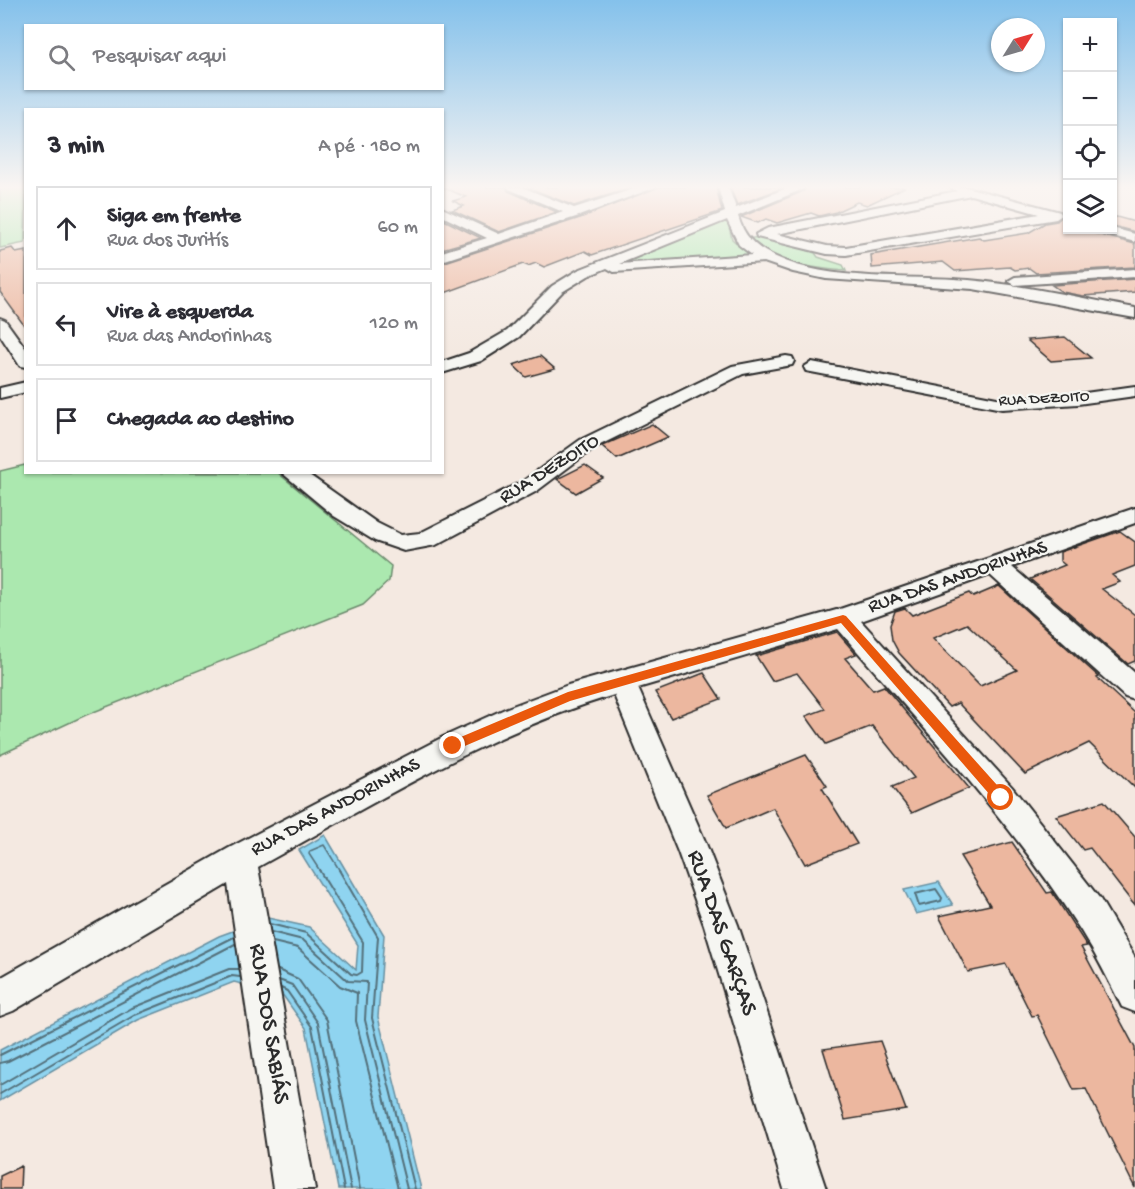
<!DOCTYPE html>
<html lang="pt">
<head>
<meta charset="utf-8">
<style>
  :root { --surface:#fff; --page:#f7f7f7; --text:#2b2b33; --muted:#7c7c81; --line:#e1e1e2 }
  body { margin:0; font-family:"Gochi Hand",sans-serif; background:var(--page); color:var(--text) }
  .controls { position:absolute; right:18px; top:18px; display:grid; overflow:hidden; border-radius:0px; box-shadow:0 2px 4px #0004 }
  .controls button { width:54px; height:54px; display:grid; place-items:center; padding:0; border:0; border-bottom:2px solid var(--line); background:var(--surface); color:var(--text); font:30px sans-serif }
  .compass { position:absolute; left:991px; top:18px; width:54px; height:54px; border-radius:50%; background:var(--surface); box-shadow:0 2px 4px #0004; rotate:53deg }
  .stop { position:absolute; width:18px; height:18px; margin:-14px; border:4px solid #ea580c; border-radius:50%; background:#fff }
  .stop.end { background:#ea580c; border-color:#fff; box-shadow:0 2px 6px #0008 }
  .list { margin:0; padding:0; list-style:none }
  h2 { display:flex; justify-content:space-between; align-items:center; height:78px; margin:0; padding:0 24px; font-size:26px }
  h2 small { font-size:20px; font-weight:400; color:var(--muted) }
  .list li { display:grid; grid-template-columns:39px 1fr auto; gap:18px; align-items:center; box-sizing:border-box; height:84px; margin:0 12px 12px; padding:0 12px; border:2px solid var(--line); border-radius:0px }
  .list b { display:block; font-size:22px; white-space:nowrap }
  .list p { margin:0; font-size:20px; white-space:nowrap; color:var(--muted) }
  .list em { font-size:20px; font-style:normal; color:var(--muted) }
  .icon { flex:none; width:33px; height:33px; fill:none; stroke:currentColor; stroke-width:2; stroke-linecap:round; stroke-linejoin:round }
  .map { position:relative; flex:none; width:1135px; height:1189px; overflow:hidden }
  .search { position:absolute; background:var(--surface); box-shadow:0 2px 4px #0004; left:24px; top:24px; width:420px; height:66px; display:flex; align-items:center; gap:15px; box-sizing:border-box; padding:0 21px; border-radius:0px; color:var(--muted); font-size:22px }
  .panel { position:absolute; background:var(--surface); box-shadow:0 2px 4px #0004; left:24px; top:108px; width:420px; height:366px; border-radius:0px }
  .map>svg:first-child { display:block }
  .green { fill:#abe8af; stroke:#6b8a6d; stroke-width:1.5 }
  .water { fill:#8fd4f0; stroke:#6790a1; stroke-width:1.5 }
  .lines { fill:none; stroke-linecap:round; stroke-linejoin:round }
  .shore-far1 { stroke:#536f7a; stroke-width:1.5 }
  .shore { stroke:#536f7a; stroke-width:2 }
  .building { fill:#ecb79f; stroke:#2b2b2b; stroke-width:1.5; fill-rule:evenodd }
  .minor-casing { stroke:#2b2b2b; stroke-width:4 }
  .minor { fill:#f6f6f2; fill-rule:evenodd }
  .route { fill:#ea580c }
  .labels { text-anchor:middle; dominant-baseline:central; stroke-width:4.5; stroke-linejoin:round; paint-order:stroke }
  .far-street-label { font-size:16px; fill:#2b2b2b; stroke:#f6f6f2 }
  .street-label { font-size:20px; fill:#2b2b2b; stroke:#f6f6f2 }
  .near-street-label { font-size:24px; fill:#2b2b2b; stroke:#f6f6f2 }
</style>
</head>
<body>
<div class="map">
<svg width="1135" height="1189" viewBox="0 0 1135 1189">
  <rect width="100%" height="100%" fill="#f4e9e1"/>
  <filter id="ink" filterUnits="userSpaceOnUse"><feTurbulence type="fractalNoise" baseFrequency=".0167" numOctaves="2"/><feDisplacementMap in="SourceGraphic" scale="12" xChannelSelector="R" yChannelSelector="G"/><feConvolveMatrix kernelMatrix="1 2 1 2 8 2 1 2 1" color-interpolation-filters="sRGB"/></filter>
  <g filter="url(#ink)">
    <!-- green -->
    <path class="green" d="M0,187h26l-1,56 -25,5z
      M720,221l8,2 4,16 17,15 -1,2 -104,8 -12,-4z
      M765,236l50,17 3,4 25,8 3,6c-35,-3 -72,-7 -99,-32z
      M25,465l1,7 252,1 113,93 -2,15 -26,24 -277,110 -86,40v-284z"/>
    <!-- water -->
    <path class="water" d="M325,835l59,100 -6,82 43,172h-83l-32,-161 -24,-34 -48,-12 -96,38 -138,81v-51l219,-114 49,-18 41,9 47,43 2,-25 -59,-95z
      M939,882l14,23 -37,9 -12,-24z"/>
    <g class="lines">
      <!-- shore-far1 -->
      <path class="shore-far1" d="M320,871l-11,-17 1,-3 14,-6 16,26"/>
      <!-- shore -->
      <path class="shore" d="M339,870l39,67 -6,81 43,171
        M936,889l6,9 -1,3 -22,5 -4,-12z
        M270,924l36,9 45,41 6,1 5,-3 1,-30 -44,-72
        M271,932l32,8 45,41 19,1 -2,38 42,169
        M273,942l25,6 42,38 17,7 -1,28 42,168
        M278,970l20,9 29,41 33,169
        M279,980l13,5 26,38 33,166
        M281,988l6,3 25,36 32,162
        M0,1055l234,-118
        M0,1063l8,-2 227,-117
        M0,1085l132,-77 97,-39h10
        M0,1094l135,-79 97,-39 8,1"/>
    </g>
    <!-- building -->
    <path class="building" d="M442,187h64l2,4 49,21 -58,20 -47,-22 12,-4 -11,-5 13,-4z
      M527,187h107l-60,19z
      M658,187h58l6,24 -130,44 -7,-4 -41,16 -8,-4 -8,3 -5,-2 -81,30v-31l138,-45z
      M730,187h55l-48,18z
      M806,187h99l-38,18 -10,-3 -21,10 -17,4 -8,-3 -34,10 -11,-4 -8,4 -17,-6 63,-26z
      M1068,210v20h14l53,14v23l-99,6 -7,-5 -14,2 -5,-3 -55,4 -12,-9 -71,6 -1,-13 108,-18 5,3 44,-7 17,-10 12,-2z
      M1113,216l22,6v10l-22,-6z
      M442,219l39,19 -39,11z
      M12,248l4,5 10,-2v77l-26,-36v-41z
      M1135,279v13l-52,4 -21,-4 -10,-7z
      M1065,337l26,21 -40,3 -24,-21z
      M540,356l15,13 -29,8 -13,-12z
      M652,424l16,13 -51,22 -15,-13z
      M585,465l18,13 -27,15 -19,-14z
      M1120,531l15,11v24l-23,9 8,7 -18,7 33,26v46l-7,3 -98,-85 35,-14 -5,-4v-9z
      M999,586l100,91 -2,1 38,35v75l-46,-45 -64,31 -67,-71 -9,4 -50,-54 -7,-13 -2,-15 5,-14 10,-3 7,7 57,-22 4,4zM967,624l50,46 -37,16 -47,-48z
      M837,632l19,22 -11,4 28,32 11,-4 85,102 -57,25 -20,-26 22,-9 -42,-52 -46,18 -20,-28 19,-7 -28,-36 -25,8 -16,-25z
      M704,673l17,26 -50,19 -16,-26z
      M806,755l21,31 -5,2 35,56 -52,20 -32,-56 -47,20 -19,-33z
      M1104,801l31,36v69l-45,-58 -7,2 -27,-34z
      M1012,842l35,51 5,-1 35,54 -6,1 54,101v140l-49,-99 -12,1 -37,-75 -5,1 -26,-52 -38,8 -29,-56 51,-11 -30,-49z
      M880,1041l26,69 -61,10 -22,-71z
      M21,1166l-1,23h-20v-13z"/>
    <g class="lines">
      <defs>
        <path id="minor" d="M508,187h14l52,21 66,-21h16l-77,29 -137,45v-9l45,-14 -45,-22v-8l57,26 64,-22 -54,-23z
          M718,187h10l8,21 54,-21h14l-1,2 -65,27c6,21 18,32 38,41 52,25 135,18 193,23 56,5 111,18 166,28v10l-162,-29 -147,-10 -33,-7 -29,-10 -150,10 -7,-4 -19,8 -26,16 -43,45 -38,24 -39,12v-11l27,-9 38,-22 45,-45 26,-16 147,-58zM727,220l12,25 13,10 -133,9z
          M949,187h17l94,25 2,3 -6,4 -210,36 -19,-1 -70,-17 -1,-3 12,-6 189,-37zM971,195l68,19 -193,33 -19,-1 -50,-12z
          M1112,228l23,6v8l-33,-9 -2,-3z
          M1135,269v8l-120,8 -7,-4 7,-4z
          M0,318l5,2 21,29v18l-6,-1 -20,-31z
          M786,356l6,1 2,4 -2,4 -49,9 -149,74 -57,43 -101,54 -32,6 -29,-10 -41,-25 -53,-44h24l72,51 24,12 19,-2 103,-52 57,-41 152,-74z
          M812,362l190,37 76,-5 57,-8v10l-57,8 -76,5 -196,-38 -2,-4z
          M26,382v10l-26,6v-10z
          M1135,508v15l-123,44 123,106v27l-10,-3 -135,-122 -129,46 151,166 88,112 35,59v54l-13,-5c-13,-26 -26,-52 -41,-76 -69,-109 -159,-204 -243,-302l-200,59 67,153 33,84 88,264h-42l-80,-264 -26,-73 -64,-157c-127,38 -241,109 -356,172l57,322h-42l-45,-305 -215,127 -13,5v-38l229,-130 214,-111 64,-29 61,-23 272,-76z"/>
      </defs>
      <!-- minor casing -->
      <use href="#minor" class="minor-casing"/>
      <!-- minor -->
      <use href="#minor" class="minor"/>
    </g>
  </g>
  <!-- sky -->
  <linearGradient id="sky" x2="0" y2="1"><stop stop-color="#84c1eb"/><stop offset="0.53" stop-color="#faf5f2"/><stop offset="1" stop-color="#faf5f2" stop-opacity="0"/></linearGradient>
  <rect width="1135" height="353" fill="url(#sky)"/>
  <!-- route -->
  <path class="route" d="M843,615l3,1 159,178 2,4 -2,5h-8l-156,-180 -271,78 -117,50 -6,-5 2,-4 119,-50z"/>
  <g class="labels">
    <!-- far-street labels -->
    <g class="far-street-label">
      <text transform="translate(1044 400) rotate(-3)">RUA DEZOITO</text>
    </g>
    <!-- street labels -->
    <g class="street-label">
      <text transform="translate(550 470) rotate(-32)">RUA DEZOITO</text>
      <text transform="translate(958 578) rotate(-19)">RUA DAS ANDORINHAS</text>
      <text transform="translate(336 808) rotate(-28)">RUA DAS ANDORINHAS</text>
    </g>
    <!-- near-street labels -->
    <g class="near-street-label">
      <text transform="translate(721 933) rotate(71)">RUA DAS GARÇAS</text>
      <text transform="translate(268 1024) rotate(81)">RUA DOS SABIÁS</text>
    </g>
  </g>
</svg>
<div class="controls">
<button>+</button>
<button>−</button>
<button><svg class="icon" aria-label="locate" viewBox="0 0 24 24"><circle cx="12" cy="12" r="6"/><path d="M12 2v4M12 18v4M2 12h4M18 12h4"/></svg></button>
<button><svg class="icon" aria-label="layers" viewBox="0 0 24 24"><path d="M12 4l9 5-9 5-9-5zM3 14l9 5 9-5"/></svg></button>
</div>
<svg class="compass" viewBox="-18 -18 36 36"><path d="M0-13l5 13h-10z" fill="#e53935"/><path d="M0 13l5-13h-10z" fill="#7c7c81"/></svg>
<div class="stop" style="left:1001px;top:798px"></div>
<div class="stop end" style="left:453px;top:746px"></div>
<div class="search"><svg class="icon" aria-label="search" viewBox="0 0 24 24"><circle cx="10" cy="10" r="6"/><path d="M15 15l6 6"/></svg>Pesquisar aqui</div>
<section class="panel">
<h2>3 min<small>A pé · 180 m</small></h2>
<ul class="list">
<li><svg class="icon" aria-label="ahead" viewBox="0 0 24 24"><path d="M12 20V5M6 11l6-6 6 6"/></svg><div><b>Siga em frente</b><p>Rua dos Juritís</p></div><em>60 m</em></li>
<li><svg class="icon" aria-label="left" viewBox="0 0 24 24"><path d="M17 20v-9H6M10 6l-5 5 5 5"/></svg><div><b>Vire à esquerda</b><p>Rua das Andorinhas</p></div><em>120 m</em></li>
<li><svg class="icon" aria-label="arrive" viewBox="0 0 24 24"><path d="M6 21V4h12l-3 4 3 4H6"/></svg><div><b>Chegada ao destino</b></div></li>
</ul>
</section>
</div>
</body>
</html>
